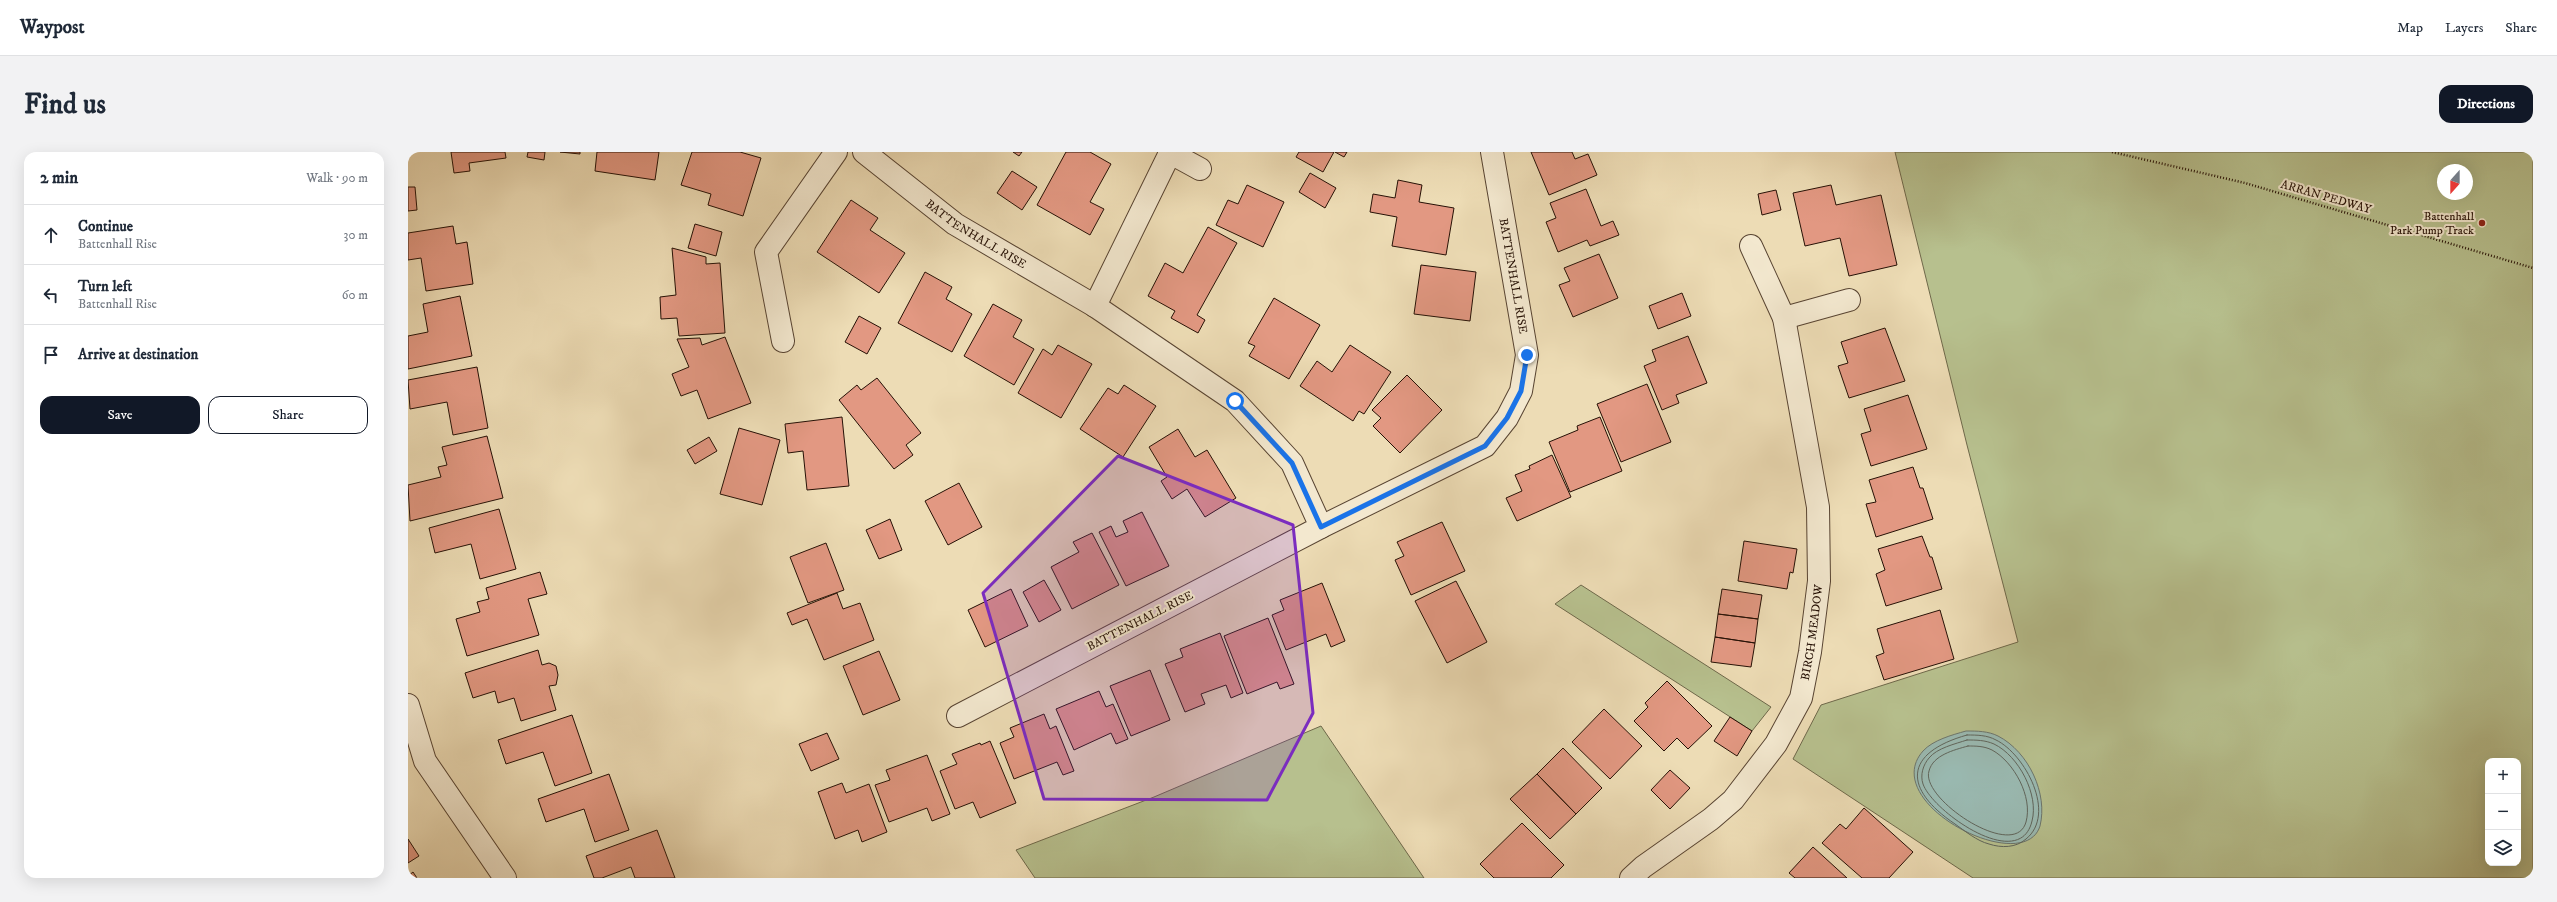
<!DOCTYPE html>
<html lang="en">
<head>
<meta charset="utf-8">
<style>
  :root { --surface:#fff; --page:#f2f2f3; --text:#1f2937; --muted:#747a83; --line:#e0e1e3; --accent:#111827 }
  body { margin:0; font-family:"IM FELL DW Pica",serif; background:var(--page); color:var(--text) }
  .controls { position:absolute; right:12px; bottom:12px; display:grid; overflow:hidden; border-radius:8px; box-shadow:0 4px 16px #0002 }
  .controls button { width:36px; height:36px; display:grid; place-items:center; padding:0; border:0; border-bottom:1px solid var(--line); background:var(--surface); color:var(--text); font:20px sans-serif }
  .compass { position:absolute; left:2029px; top:12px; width:36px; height:36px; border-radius:50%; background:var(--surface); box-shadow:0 4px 16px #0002; rotate:201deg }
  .stop { position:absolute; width:12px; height:12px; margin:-9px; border:3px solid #1a73e8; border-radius:50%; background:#fff }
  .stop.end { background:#1a73e8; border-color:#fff; box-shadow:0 1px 4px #0008 }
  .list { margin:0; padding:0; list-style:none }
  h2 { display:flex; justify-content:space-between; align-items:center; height:52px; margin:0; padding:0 16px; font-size:17px }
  h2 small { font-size:13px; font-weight:400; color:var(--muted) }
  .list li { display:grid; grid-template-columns:26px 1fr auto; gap:12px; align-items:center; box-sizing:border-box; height:60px; padding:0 16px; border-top:1px solid var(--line) }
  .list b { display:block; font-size:15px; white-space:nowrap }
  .list p { margin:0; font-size:13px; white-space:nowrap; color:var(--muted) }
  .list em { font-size:13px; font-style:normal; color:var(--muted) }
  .actions { display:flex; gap:8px; padding:12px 16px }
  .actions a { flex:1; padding:9px 0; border:1px solid var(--accent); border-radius:12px; text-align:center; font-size:14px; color:var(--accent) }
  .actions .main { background:var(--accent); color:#fff }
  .icon { flex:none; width:22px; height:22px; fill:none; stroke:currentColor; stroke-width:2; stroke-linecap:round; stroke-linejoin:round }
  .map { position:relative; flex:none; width:2125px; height:726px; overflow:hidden; border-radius:12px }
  header { display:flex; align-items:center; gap:24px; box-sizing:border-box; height:56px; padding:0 20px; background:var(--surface); border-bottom:1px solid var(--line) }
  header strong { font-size:19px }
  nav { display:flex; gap:22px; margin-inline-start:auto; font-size:14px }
  .intro { display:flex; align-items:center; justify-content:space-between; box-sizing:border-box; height:96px; padding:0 24px }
  h1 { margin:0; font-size:28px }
  .button { padding:10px 18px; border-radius:12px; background:var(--accent); color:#fff; font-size:14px; font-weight:700 }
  main { display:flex; gap:24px; padding:0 24px }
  aside { flex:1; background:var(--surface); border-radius:12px; box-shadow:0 4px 16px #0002 }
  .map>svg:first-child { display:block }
  .green { fill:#b7c08e; stroke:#6e684a; fill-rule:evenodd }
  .water { fill:#9abab2; stroke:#6c766d }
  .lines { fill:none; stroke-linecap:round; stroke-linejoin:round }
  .shore { stroke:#60665c; stroke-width:1 }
  .building { fill:#e29882; stroke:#261106 }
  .street-casing { stroke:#584432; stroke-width:24 }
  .path { stroke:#261106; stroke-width:2.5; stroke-dasharray:1 2; stroke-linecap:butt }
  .street { stroke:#f3e8cf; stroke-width:22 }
  .route { stroke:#1a73e8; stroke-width:5 }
  .marked { fill:#7b2cbf; fill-opacity:0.2; stroke:#7b2cbf; stroke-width:3; stroke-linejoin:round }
  .poi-dot { fill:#8f2418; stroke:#f3e8cf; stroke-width:1.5 }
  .labels { text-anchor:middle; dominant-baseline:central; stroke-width:4; stroke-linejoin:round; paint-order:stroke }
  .street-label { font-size:12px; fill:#261106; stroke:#f3e8cf }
  .poi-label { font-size:12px; fill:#261106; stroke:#f3e8cf; text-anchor:end }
</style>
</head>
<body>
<header>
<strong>Waypost</strong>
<nav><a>Map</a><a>Layers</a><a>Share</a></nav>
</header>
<div class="intro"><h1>Find us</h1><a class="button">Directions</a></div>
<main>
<aside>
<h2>2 min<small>Walk · 90 m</small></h2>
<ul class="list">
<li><svg class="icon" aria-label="ahead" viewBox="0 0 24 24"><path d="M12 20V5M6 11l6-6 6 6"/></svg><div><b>Continue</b><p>Battenhall Rise</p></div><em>30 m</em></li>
<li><svg class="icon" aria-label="left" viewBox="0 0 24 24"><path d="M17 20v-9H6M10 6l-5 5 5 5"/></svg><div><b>Turn left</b><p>Battenhall Rise</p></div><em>60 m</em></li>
<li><svg class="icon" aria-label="arrive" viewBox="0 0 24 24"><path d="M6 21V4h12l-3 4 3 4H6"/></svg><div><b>Arrive at destination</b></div></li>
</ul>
<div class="actions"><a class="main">Save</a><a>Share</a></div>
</aside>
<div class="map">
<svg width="2125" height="726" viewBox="0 0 2125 726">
  <rect width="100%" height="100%" fill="#eddcb5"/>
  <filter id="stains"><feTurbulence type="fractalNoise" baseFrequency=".005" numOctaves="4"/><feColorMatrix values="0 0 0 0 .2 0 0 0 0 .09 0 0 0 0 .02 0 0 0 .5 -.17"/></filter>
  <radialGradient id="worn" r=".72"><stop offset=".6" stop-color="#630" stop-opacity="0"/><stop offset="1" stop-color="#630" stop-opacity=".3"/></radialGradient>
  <!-- green -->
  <path class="green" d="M1487,0h638v726h-560l-180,-119 28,-54 197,-63 -51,-197zM2035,18h24v24h-24zM2080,609h30v102h-30z
    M1173,433l190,122 -19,24 -197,-127z
    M913,574l103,152h-389l-19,-28 138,-53z"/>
  <!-- water -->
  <path class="water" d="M1558,579c11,0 22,0 32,5 31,16 50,58 42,90 -16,52 -163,-23 -117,-75 10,-11 29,-16 43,-20z"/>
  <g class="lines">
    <!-- shore -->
    <path class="shore" d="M1559,583c10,0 20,0 29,5 29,14 61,74 30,99 -10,9 -25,9 -37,5 -12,-3 -24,-13 -34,-20 -52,-35 -52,-71 12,-89z
      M1559,588c9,0 18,0 27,4 25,12 45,51 38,77 -12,52 -99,-9 -109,-37 -3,-9 0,-19 6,-26 8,-10 26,-14 38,-18z
      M1560,594c8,0 16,0 24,4 22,12 41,47 34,72 -11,40 -106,-23 -97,-51 4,-16 25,-21 39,-25z"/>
  </g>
  <!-- building -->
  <path class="building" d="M43,0h54l1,6 -37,5 1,8 -16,2z
    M120,0h17l-1,8 -17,-3z
    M152,0h20v2z
    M189,0h62l-4,28 -60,-9z
    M284,0h48l21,6 -18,58 -35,-11 3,-11 -30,-9z
    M605,0h9l-3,4z
    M658,0h24l21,12 -21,38 14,7 -14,26 -53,-30z
    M891,0h35l-11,20 -27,-15z
    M927,0h12l-3,5z
    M1123,0h41l3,7 13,-5 9,21 -48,20z
    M604,19l25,16 -15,23 -25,-17z
    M902,21l26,15 -11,20 -26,-16z
    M990,28l24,5 -3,17 35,6 -8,47 -54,-9 5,-29 -27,-5 3,-18 22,4z
    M839,33l37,17 -21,45 -47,-22 12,-25 10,4z
    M1423,33l5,20 45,-10 16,70 -48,11 -9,-38 -35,8 -12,-53z
    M0,35h7l2,23 -9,1z
    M1178,37l15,37 12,-5 6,14 -29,11 -3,-6 -29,12 -12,-30 10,-4 -6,-15z
    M1368,38l5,20 -19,5 -4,-21z
    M443,48l27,18 -8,12 35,23 -26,40 -62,-41z
    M287,72l27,8 -6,24 -28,-8z
    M45,74l3,18 11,-2 6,42 -47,7 -5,-33 -13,2v-27z
    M800,75l29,16 -40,72 8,5 -7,13 -27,-15 4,-7 -27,-15 17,-33 18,10z
    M264,96l34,9v7l14,-1 5,70 -46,3 -2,-18 -16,1 -1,-22 16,-2z
    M1191,102l19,44 -45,19 -14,-32 11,-4 -6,-13z
    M1013,113l55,7 -6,49 -56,-7z
    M517,120l27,15 -6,12 26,15 -20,38 -54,-29z
    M1274,141l9,23 -33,13 -9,-23z
    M52,144l12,60 -64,13v-33l20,-4 -5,-28z
    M866,146l46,27 -31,54 -40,-23 6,-10 -7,-3z
    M585,152l29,16 -9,17 21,12 -20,36 -50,-29z
    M451,164l22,12 -14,26 -22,-12z
    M1477,176l20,53 -56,17 -11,-32 10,-3 -7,-21z
    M1280,184l19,47 -31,12 3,8 -17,7 -18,-44 12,-5 -4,-11z
    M317,185l26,66 -43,16 -11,-29 -16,6 -9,-22 17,-7 -12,-28 23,-1 2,7z
    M650,193l34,19 -31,54 -43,-25 25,-44 9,6z
    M942,193l41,27 -27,42 -5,-3 -6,10 -53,-35 17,-25 15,11z
    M69,215l11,61 -35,7 -6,-33 -37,7 -2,-29z
    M999,223l35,35 -42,43 -27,-27 8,-8 -9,-8z
    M469,226l44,55 -15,12 7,10 -19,14 -55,-69 18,-15 4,5z
    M1239,232l24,58 -50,20 -24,-58z
    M716,233l32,21 -33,51 -43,-28 28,-41 10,6z
    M1500,243l19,54 -56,17 -10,-32 10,-3 -7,-22z
    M434,265l7,69 -42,4 -4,-39 -15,2 -3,-29z
    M1192,265l22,54 -52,21 -21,-50 29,-12 -1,-4z
    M331,276l41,12 -18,65 -42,-11z
    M770,277l17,28 12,-7 29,48 -31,19 -18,-28 -15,10 -11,-18 6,-4 -18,-30z
    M79,284l16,62 -93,23 -2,-36 33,-8 -3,-10 9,-2 -5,-18z
    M301,285l8,14 -22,13 -8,-14z
    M1144,303l19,42 -54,24 -11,-23 16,-7 -7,-16 15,-6 -1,-3z
    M1505,315l7,21h3l10,31 -57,18 -10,-33 10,-2 -7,-22z
    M551,331l23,44 -34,18 -23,-44z
    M91,357l17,60 -36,10 -9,-35 -36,9 -6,-25z
    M734,360l27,54 -43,20 -27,-54 12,-6 5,11 12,-5 -5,-11z
    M482,367l12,31 -23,9 -13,-29z
    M1034,370l23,49 -54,24 -16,-35 9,-4 -7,-14z
    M684,381l27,52 -47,24 -21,-42 28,-15 -6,-10z
    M1514,384l8,21h2l10,32 -56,17 -10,-32 9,-4 -7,-21z
    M1336,389l53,8 -4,24 -3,-1 -3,17 -49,-8z
    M418,391l18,47 -36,13 -18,-46z
    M132,420l7,22 -19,5 11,36 -72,21 -11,-37 24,-7 -3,-10 12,-3 -3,-11z
    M636,428l17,30 -22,12 -16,-30z
    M1048,429l31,61 -40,21 -32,-62z
    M914,431l23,58 -14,6 -5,-13 -40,16 -14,-35 12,-5 -4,-10z
    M603,437l17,37 -43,21 -17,-37z
    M1314,437l40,6 -4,24 -40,-5z
    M429,441l6,16 17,-6 14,37 -50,20 -17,-41 -15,6 -5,-12z
    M1532,458l14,49 -70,21 -8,-24 8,-3 -7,-24z
    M1310,462l40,5 -3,24 -40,-6z
    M860,466l26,66 -14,5 -3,-7 -30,12 -23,-58z
    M812,481l23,60 -12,5 -5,-13 -25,9 4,10 -20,8 -20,-48 18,-7 -3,-8z
    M1307,485l40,6 -4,24 -40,-5z
    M130,498l4,15 7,-2 7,3 2,9 -2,10 -7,1 7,24 -35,11 -7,-23 -16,5 -3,-12 -22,7 -8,-25z
    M471,499l21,49 -37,15 -20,-49z
    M742,518l20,50 -39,16 -21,-50z
    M1259,529l45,45 -24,23 -11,-11 -13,13 -30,-30 14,-14 -3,-4z
    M691,539l7,16 7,-3 15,35 -12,5 -5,-11 -37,17 -18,-41z
    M1196,557l38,37 -32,33 -38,-37z
    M636,562l6,15 6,-3 18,45 -11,4 -6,-13 -43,17 -14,-36 14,-6 -4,-9z
    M164,563l20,58 -37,13 -12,-34 -37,12 -8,-24z
    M1322,565l22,14 -15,25 -23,-15z
    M419,581l12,26 -28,12 -12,-27z
    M582,589l26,62 -36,15 -7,-16 -18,7 -15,-38 17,-7 -5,-10 28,-11 1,2z
    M1155,596l39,40 -26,26 -39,-40z
    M519,603l23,59 -18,7 -5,-13 -38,14 -14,-37 15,-5 -4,-10z
    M1262,618l20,18 -20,21 -19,-19z
    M201,622l20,56 -34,12 -11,-33 -38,13 -8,-23z
    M1129,622l39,40 -26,25 -40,-40z
    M434,631l4,10 23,-9 18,48 -25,10 -4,-12 -23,9 -17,-47z
    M1456,656l49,44 -24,26h-27l-40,-35 18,-19 6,5z
    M1114,671l42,42 -13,13h-57l-14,-14z
    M249,678l18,48h-40l-4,-11 -29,11h-8l-8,-22z
    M0,687l11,17 -11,7z
    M1405,695l34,31h-52l-6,-5z
    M5,720l4,6h-9v-2z"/>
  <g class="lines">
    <defs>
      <g id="street">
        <path id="s1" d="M456,0l91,72 140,82 140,95 57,62 29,64 -363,189"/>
        <path d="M761,0l31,17"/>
        <path d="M687,154l75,-153"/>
        <path d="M1376,166l65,-18"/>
        <path d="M375,189l-17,-89 70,-100"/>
        <path d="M913,375l164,-81 22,-28 14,-27 6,-36 -35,-203"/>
        <path d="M0,553l17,56 80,117"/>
        <path id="s2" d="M1223,726l12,-11 68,-48 22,-19 43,-56 25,-46 9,-46 9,-71 -1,-74 -34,-189 -33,-72"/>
      </g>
    </defs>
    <!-- street casing -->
    <use href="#street" class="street-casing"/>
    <!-- path -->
    <path class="path" d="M1704,0l133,31 288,85"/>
    <!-- street -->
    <use href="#street" class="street"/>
  </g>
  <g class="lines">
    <!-- route -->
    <path class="route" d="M827,249l57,62 29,64 164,-81 22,-28 14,-27 6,-36"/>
  </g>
  <!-- marked area -->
  <path class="marked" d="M710,304l175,69 20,188 -46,87 -223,-1 -61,-206z"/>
  <!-- markers -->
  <circle class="poi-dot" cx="2074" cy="71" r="4"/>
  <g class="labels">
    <!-- street labels -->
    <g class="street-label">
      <text transform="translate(1918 45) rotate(16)">ARRAN PEDWAY</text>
      <text stroke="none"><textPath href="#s1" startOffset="139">BATTENHALL RISE</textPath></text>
      <text transform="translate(1105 124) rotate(80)">BATTENHALL RISE</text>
      <text transform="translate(732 469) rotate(-27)">BATTENHALL RISE</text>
      <text stroke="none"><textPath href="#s2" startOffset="318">BIRCH MEADOW</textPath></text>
    </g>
    <!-- poi labels -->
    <g class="poi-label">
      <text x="2066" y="64">Battenhall<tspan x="2066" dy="14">Park Pump Track</tspan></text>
    </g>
  </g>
  <rect width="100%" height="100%" filter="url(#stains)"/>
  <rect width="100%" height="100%" fill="url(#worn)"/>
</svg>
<div class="controls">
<button>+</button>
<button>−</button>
<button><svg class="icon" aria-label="layers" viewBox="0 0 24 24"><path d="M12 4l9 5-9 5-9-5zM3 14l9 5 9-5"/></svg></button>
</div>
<svg class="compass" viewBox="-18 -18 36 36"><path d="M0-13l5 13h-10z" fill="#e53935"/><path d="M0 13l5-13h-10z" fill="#747a83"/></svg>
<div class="stop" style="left:827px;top:249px"></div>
<div class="stop end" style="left:1119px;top:203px"></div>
</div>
</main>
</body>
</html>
